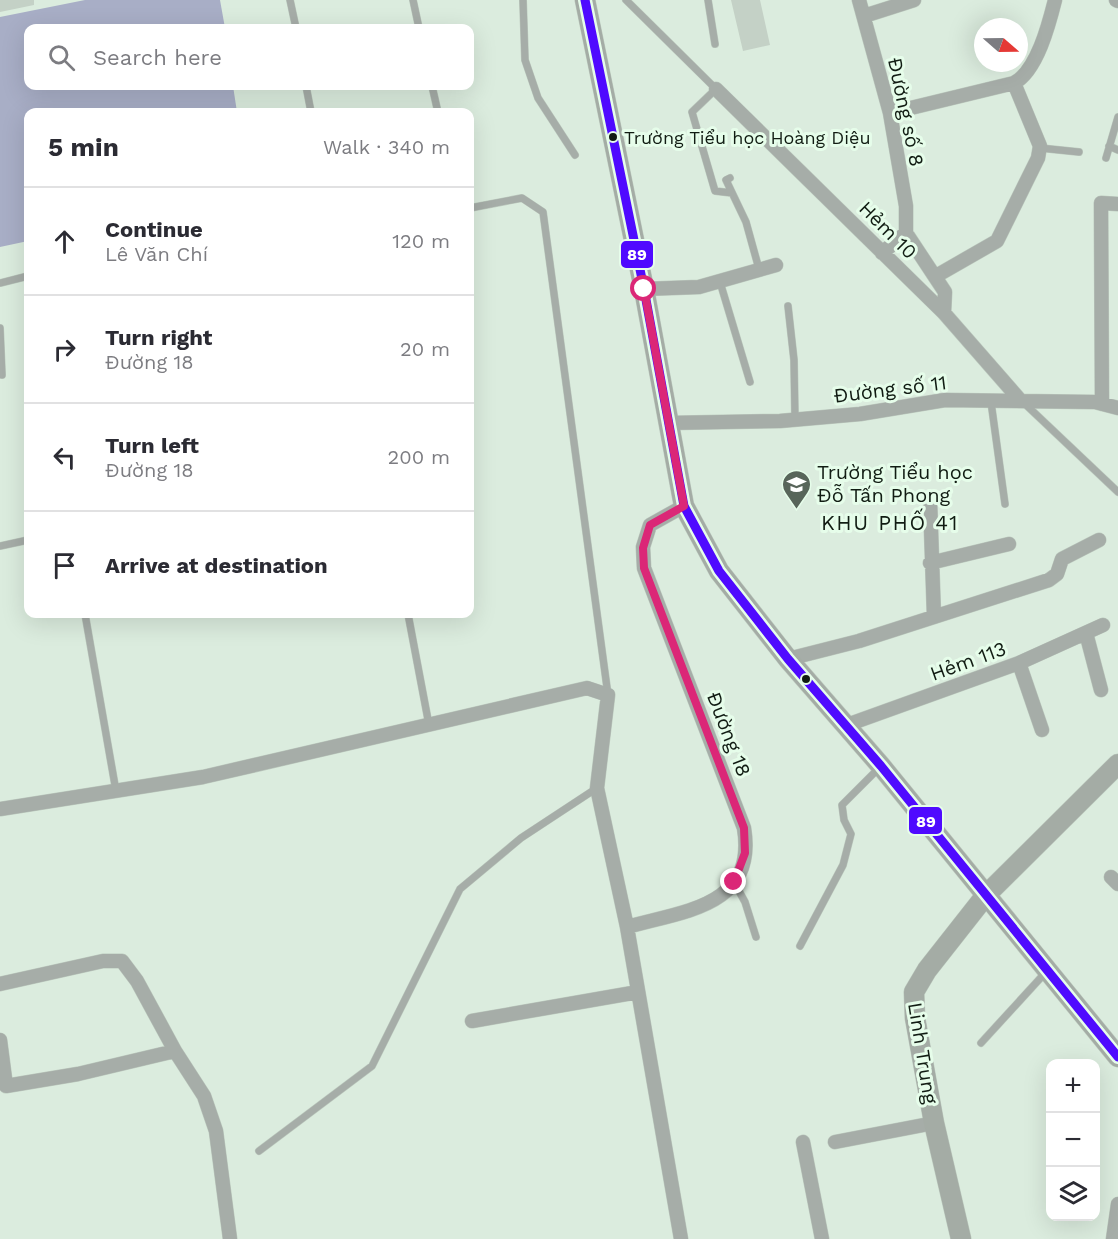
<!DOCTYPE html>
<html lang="en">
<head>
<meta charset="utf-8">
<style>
  :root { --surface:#fff; --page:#f2f2f3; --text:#2b2b33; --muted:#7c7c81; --line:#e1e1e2 }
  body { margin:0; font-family:"Work Sans",sans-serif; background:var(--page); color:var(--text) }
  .controls { position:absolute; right:18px; bottom:18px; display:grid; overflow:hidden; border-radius:12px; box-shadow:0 6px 24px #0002 }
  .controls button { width:54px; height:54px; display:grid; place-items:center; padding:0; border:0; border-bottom:2px solid var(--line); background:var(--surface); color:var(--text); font:30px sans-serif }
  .compass { position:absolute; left:974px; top:18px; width:54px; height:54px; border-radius:50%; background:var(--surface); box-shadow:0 6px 24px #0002; rotate:110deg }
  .stop { position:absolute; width:18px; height:18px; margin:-14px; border:4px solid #db2777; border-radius:50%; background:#fff }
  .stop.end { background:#db2777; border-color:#fff; box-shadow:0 2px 6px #0008 }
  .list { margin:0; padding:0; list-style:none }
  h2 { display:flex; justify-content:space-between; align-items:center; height:78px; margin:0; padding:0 24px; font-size:26px }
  h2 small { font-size:20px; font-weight:400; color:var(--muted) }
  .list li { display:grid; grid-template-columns:39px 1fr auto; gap:18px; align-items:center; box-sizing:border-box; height:108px; padding:0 24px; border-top:2px solid var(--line) }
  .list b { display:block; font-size:22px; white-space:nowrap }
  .list p { margin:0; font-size:20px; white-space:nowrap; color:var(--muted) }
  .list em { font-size:20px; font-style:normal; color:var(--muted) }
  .icon { flex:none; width:33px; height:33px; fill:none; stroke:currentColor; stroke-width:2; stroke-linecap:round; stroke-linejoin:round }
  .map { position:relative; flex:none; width:1118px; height:1239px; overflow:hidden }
  .search { position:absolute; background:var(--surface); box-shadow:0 6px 24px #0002; left:24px; top:24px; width:450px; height:66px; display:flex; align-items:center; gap:15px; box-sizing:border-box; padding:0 21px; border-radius:12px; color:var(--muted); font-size:22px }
  .panel { position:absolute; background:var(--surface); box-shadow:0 6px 24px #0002; left:24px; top:108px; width:450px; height:510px; border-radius:12px }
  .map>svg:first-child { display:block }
  .water { fill:#a8aec6 }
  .building { fill:#c4d1c6 }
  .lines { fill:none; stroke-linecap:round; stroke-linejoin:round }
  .lane-casing { stroke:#bcc9be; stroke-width:8 }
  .street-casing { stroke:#bcc9be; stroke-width:15 }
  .secondary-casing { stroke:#bcc9be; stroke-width:21 }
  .lane { stroke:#a6ada8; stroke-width:7 }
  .street { stroke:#a6ada8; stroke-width:14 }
  .secondary { stroke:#a4aca5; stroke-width:20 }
  .bus-1-casing { stroke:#e6fdea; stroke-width:14 }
  .bus-1 { stroke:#4f0aff; stroke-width:9 }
  .route { stroke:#db2777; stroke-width:8 }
  .bus-dot { fill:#111c13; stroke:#e6fdea; stroke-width:2 }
  .labels { text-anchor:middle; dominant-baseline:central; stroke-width:6; stroke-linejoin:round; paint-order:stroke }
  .bus-label { font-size:18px; fill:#111c13; stroke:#e6fdea; text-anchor:start }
  .street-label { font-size:20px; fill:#111c13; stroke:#e6fdea }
  .poi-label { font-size:20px; fill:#111c13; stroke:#e6fdea; text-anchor:start }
  .neighbourhood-label { font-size:21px; letter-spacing:1.5px; fill:#111c13; stroke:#e6fdea }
  .line-badge { stroke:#e6fdea; stroke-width:2 }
  .badge-label { font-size:16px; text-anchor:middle; font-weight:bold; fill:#fff }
</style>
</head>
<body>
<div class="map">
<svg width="1118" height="1239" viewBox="0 0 1118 1239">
  <rect width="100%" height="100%" fill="#dbecde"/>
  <!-- water -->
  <path class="water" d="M85,0h135l5,28h-197v58h205l4,26h-209v129l-28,6v-230z"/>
  <!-- building -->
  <path class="building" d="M0,0h34v5l-34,7z
    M731,0h29l10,45 -27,6z"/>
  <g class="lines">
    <defs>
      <path id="lane" d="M290,0l6,28
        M413,0l6,28
        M523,0l2,60 13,38 37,57
        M626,0l90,89 -24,23 23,79 17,2
        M708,0l7,44
        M306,86l5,26
        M432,86l5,22
        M1109,146l9,4
        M1040,148l39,4
        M1106,158l12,-41
        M730,178l-4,2 20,42 13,47
        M470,208l52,-10 21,14 65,483
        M720,282l30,100
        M0,283l28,-7
        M788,306l6,54 1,59
        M0,328l2,47
        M991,402l14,102
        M1024,403l94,89
        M0,546l28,-6
        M85,614l31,177
        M408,614l21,111
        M734,882l11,20 11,35
        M800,946l43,-81 8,-31 -7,-14 -2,-15 37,-37
        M981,1043l65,-71
        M259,1151l113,-85 88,-177 61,-51 76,-50"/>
      <path id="street" d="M859,0l31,113 16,93v27l39,59 -1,21
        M1116,0l2,1
        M864,16l50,-16
        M716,89l228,224 76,87
        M890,113l124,-30
        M882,253l24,-20
        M936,276l61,-35 41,-83 2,-12 -26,-63c23,-12 35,-59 41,-83
        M644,289l55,-2 77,-22
        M1102,404l-1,-201 17,1
        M667,423l113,-2 80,-7 85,-14 150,2 23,6
        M930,500l4,117
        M930,563l79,-19
        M1086,633l15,57
        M788,659l71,-18 190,-61 8,-6 5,-15 37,-19
        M1019,663l23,67
        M844,726l175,-63 84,-38
        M0,809l203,-32 384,-89 21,7 -11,93 30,139 54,312
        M1111,877l7,7
        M627,927c56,-16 130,-20 117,-99l-100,-260 -1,-21 7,-22 34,-19
        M0,984l103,-23h19l15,20 38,70 29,45 12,35 14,108
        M472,1021l166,-29
        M0,1040l6,46 72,-12 97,-23
        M803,1142l19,97
        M835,1142l99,-19
        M1113,1239l5,-35"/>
      <path id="secondary" d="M585,0l59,289 40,217 35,65 69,88 93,107 237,291
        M961,1239l-27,-116 -19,-105 -1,-26 13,-22 59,-75 132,-131"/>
    </defs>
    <!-- lane casing -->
    <use href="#lane" class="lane-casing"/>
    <!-- street casing -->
    <use href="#street" class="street-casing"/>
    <!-- secondary casing -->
    <use href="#secondary" class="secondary-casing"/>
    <!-- lane -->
    <use href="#lane" class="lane"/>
    <!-- street -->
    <use href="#street" class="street"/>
    <!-- secondary -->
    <use href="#secondary" class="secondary"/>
    <defs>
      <path id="bus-1" d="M585,0l59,289 40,217 35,65 69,88 93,107 237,291"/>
    </defs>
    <!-- bus-1 casing -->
    <use href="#bus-1" class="bus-1-casing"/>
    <!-- bus-1 -->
    <use href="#bus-1" class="bus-1"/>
  </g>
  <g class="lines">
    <!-- route -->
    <path class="route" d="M644,289l40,217 -34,19 -7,23 1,20 100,260 1,25 -11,29"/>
  </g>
  <!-- icons -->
  <defs>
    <symbol id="school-pin" viewBox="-11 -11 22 30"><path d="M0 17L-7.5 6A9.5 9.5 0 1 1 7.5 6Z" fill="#58655a" stroke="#e6fdea"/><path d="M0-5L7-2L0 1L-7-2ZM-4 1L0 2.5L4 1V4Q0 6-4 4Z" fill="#fff"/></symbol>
  </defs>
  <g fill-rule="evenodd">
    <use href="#school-pin" x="780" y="468" width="33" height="45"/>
  </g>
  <!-- markers -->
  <g class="bus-dot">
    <circle cx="613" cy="137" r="5"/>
    <circle cx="806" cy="679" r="5"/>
  </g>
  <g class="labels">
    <!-- bus labels -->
    <g class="bus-label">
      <text x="624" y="137">Trường Tiểu học Hoàng Diệu</text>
    </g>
    <!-- street labels -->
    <g class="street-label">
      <text transform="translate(906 112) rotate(78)">Đường số 8</text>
      <text transform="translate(888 230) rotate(45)">Hẻm 10</text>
      <text transform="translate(890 389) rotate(-7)">Đường số 11</text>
      <text transform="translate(968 661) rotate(-20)">Hẻm 113</text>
      <text transform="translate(729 734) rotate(69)">Đường 18</text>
      <text transform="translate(923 1053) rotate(81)">Linh Trung</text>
    </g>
    <!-- poi labels -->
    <g class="poi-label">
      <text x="817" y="472">Trường Tiểu học<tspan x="817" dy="23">Đỗ Tấn Phong</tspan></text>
    </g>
    <!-- neighbourhood labels -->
    <g class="neighbourhood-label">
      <text x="890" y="522">KHU PHỐ 41</text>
    </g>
  </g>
  <g class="line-badge">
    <rect x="620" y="240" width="34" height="29" rx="6" fill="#4f0aff"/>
    <rect x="908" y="806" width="35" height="29" rx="6" fill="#4f0aff"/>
  </g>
  <g class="badge-label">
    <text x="637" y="260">89</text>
    <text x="926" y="827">89</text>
  </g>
</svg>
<div class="controls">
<button>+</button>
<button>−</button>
<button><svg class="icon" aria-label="layers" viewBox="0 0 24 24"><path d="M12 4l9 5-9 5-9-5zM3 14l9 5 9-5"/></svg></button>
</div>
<svg class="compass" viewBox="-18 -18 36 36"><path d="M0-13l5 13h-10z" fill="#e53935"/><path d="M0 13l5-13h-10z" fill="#7c7c81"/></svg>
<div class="stop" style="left:644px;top:289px"></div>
<div class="stop end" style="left:734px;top:882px"></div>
<div class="search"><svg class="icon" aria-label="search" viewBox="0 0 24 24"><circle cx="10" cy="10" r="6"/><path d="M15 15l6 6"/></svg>Search here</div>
<section class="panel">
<h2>5 min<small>Walk · 340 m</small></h2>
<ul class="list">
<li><svg class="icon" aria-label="ahead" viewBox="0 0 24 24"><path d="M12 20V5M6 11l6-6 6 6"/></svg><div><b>Continue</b><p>Lê Văn Chí</p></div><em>120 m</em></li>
<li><svg class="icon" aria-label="right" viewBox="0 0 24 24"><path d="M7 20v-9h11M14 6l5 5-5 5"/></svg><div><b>Turn right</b><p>Đường 18</p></div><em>20 m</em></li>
<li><svg class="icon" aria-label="left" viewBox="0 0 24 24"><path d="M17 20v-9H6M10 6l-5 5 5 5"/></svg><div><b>Turn left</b><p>Đường 18</p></div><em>200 m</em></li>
<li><svg class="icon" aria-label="arrive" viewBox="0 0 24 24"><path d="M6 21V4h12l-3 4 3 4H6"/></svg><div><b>Arrive at destination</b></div></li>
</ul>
</section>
</div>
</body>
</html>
